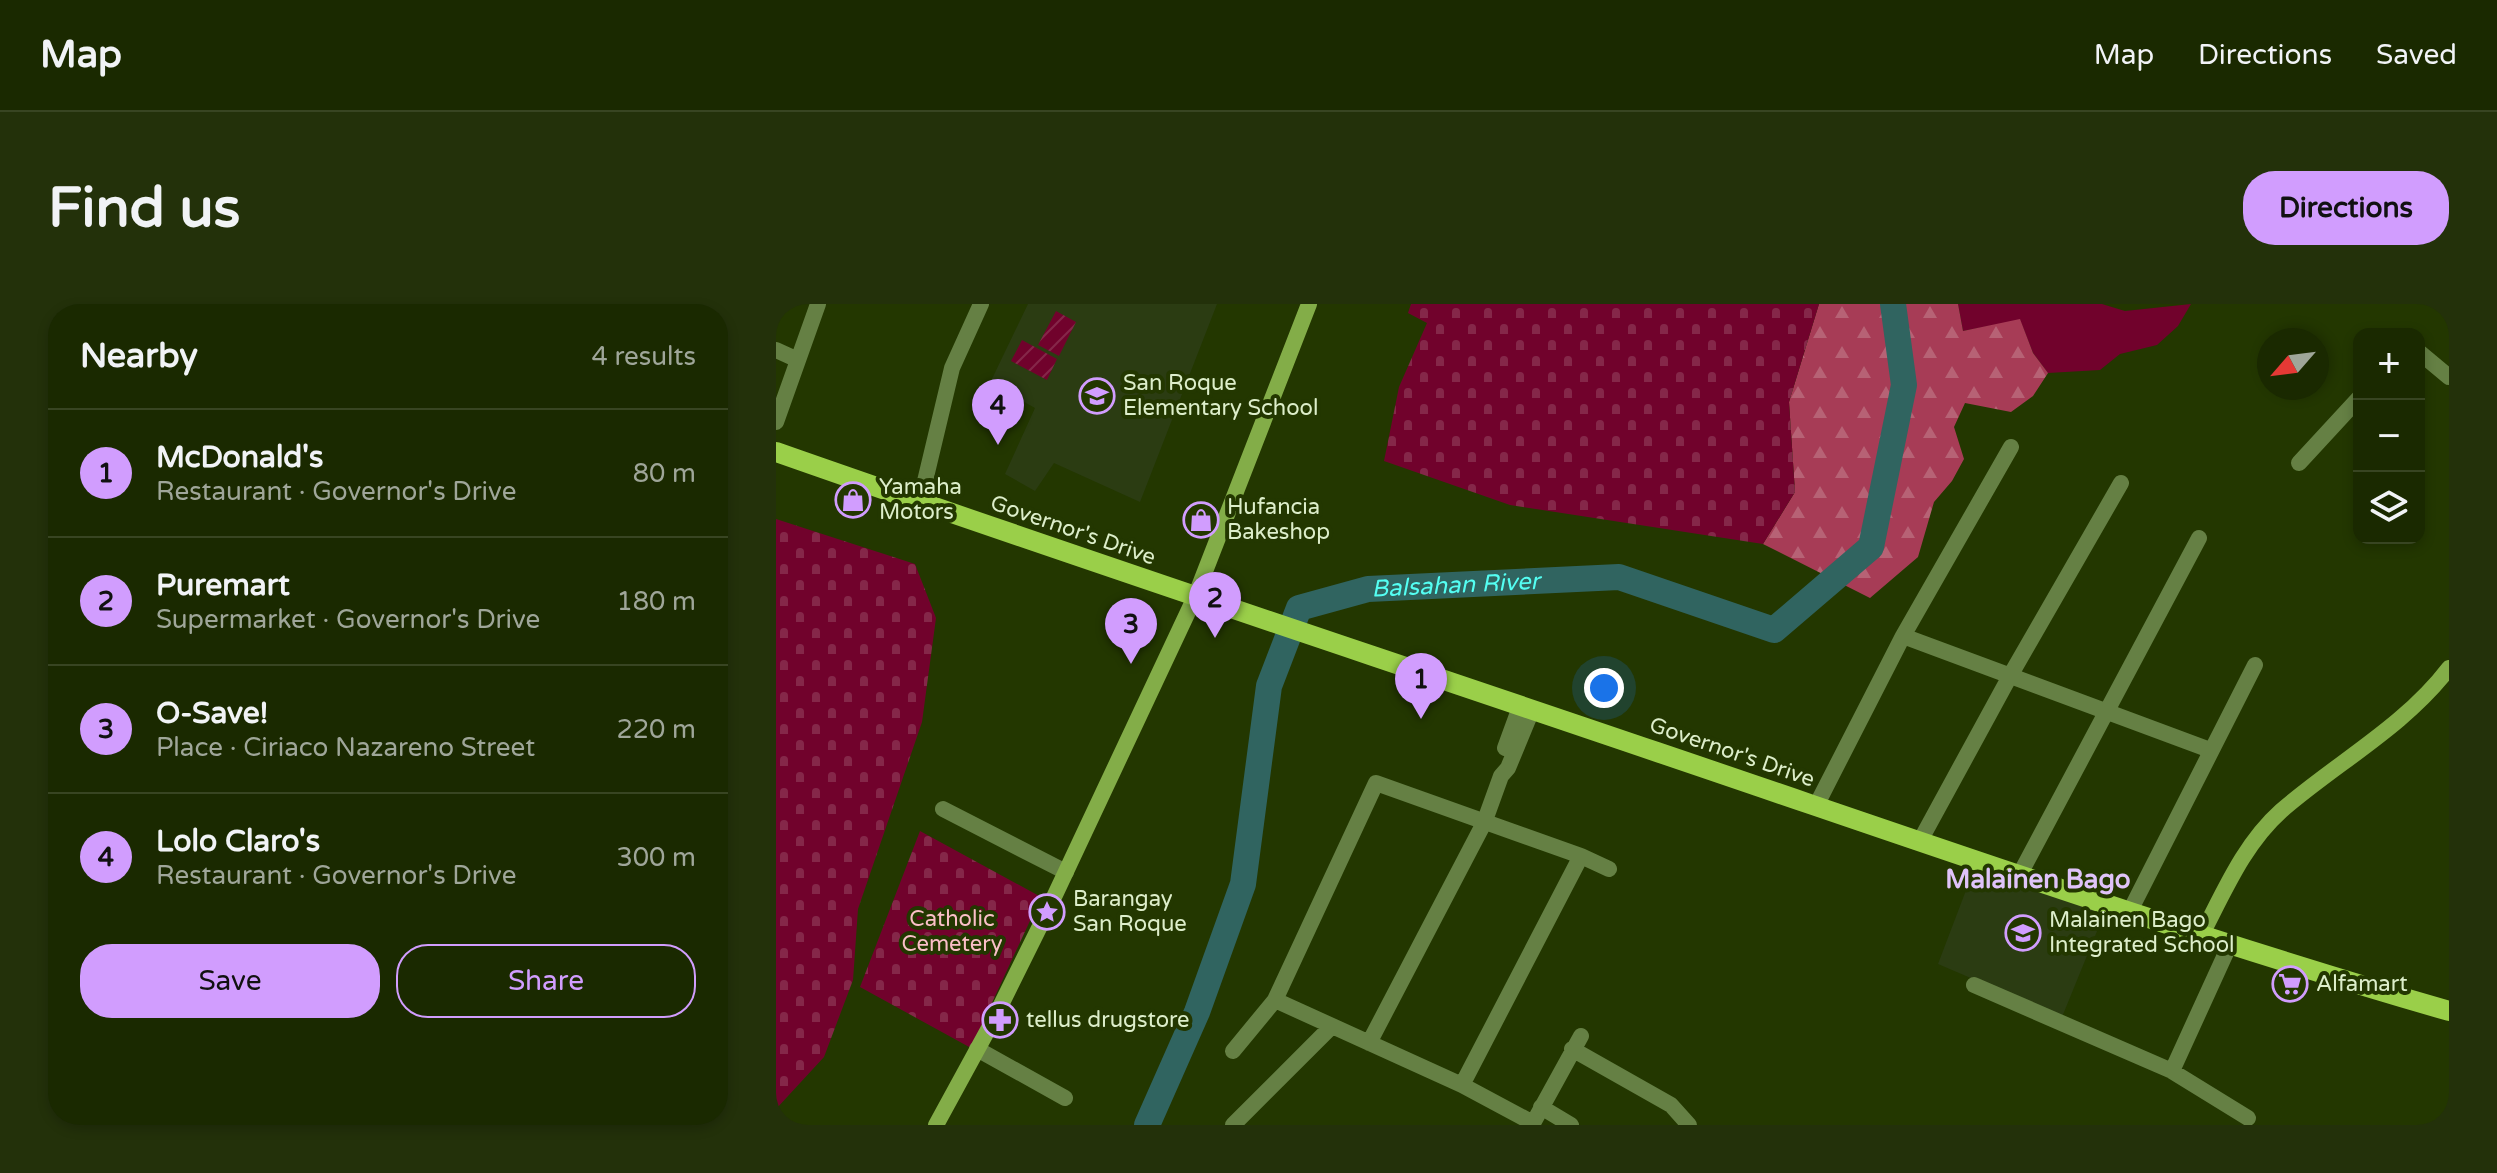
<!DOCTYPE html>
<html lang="en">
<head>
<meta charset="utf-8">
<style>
  :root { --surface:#1a2900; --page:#23310a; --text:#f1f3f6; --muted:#9fa699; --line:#384522; --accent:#d19dfe }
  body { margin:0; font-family:"Varela Round",sans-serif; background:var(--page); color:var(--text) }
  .controls { position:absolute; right:24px; top:24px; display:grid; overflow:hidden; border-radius:16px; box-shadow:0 4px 12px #0003 }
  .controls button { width:72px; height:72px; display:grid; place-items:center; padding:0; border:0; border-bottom:2px solid var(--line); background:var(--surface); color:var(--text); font:40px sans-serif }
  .compass { position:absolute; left:1481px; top:24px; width:72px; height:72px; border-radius:50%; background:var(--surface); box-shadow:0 4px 12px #0003; rotate:242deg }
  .you { position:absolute; left:828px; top:384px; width:28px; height:28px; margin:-20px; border:6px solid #fff; border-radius:50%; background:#1a73e8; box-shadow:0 0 0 12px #1a73e833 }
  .badge { display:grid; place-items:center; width:52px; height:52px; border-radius:50%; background:var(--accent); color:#111; font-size:26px; font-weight:700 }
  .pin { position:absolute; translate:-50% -66px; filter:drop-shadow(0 2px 4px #0008) }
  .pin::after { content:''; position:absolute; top:42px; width:28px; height:24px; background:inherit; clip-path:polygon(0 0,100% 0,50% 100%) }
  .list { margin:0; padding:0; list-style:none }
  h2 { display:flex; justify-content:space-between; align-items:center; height:104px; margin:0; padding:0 32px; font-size:34px }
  h2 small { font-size:26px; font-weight:400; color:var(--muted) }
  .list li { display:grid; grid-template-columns:52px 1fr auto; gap:24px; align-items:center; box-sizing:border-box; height:128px; padding:0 32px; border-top:2px solid var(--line) }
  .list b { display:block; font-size:30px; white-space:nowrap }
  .list p { margin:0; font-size:26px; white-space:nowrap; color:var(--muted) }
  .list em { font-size:26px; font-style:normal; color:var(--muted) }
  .actions { display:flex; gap:16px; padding:24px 32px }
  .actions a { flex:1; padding:18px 0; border:2px solid var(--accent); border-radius:32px; text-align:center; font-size:28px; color:var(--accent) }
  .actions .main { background:var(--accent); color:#111 }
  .icon { flex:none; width:44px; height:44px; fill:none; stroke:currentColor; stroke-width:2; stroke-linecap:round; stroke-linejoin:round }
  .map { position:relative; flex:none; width:1673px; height:821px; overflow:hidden; border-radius:32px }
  header { display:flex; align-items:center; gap:48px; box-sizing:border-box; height:112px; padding:0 40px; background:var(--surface); border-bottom:2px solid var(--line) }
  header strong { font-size:38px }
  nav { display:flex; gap:44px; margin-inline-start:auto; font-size:28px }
  .intro { display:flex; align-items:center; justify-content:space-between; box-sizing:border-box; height:192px; padding:0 48px }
  h1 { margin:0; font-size:56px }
  .button { padding:20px 36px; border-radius:32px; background:var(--accent); color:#111; font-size:28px; font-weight:700 }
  main { display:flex; gap:48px; padding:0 48px }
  aside { flex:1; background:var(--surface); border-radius:32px; box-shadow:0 4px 12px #0003 }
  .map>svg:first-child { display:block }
  .built { fill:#2b3c12 }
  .grass { fill:#71022c }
  .forest { fill:url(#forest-firs) }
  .cemetery { fill:url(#cemetery-stones) }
  .garden { fill:url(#garden-furrows) }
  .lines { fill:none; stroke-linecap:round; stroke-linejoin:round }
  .river { stroke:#306460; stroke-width:26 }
  .street { stroke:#658044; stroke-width:16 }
  .secondary { stroke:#83ad48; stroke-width:16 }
  .primary { stroke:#9acf49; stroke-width:20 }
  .labels { text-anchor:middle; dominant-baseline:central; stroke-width:8; stroke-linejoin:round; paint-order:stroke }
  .poi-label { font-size:22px; fill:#ddeeca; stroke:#233700; text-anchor:start }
  .street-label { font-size:22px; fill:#ddeeca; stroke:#233700 }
  .park-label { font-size:22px; fill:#fbbfc8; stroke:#233700 }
  .water-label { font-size:24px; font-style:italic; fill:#54fef2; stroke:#233700 }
  .quarter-label { font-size:26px; font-weight:bold; fill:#dfc3f9; stroke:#233700 }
</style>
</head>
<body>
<header>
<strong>Map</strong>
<nav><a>Map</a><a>Directions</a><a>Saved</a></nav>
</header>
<div class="intro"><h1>Find us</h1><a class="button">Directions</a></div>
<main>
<aside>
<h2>Nearby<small>4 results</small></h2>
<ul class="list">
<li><span class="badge">1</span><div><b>McDonald's</b><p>Restaurant · Governor's Drive</p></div><em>80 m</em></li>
<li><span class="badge">2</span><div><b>Puremart</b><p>Supermarket · Governor's Drive</p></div><em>180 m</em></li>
<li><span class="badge">3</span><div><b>O-Save!</b><p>Place · Ciriaco Nazareno Street</p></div><em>220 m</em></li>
<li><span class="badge">4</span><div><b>Lolo Claro's</b><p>Restaurant · Governor's Drive</p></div><em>300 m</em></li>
</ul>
<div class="actions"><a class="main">Save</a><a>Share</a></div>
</aside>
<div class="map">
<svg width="1673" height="821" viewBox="0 0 1673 821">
  <defs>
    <pattern id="forest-firs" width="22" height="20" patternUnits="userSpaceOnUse" patternTransform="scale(2)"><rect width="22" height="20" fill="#a73c56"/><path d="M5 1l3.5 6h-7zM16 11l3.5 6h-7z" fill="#b76275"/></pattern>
    <pattern id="cemetery-stones" width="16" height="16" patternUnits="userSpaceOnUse" patternTransform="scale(2)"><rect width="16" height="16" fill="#71022c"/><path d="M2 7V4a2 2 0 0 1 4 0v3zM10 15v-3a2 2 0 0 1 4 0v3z" fill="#852749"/></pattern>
    <pattern id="garden-furrows" width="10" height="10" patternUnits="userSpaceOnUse" patternTransform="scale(2)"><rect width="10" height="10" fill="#71022c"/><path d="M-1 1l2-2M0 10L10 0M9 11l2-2" fill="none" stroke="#852749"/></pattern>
  </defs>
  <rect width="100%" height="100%" fill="#233700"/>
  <!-- built -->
  <path class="built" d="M252,0h189l-77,198 -86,-39 -19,28 -30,-17 30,-66 -45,-25z
    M1200,560l128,50 -42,103 -124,-53z"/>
  <!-- grass -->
  <path class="grass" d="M1182,0h144l23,7 66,-7 -13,22 -21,19 -37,9 -20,16 -52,3 -15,-20 -13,-33 -57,11z"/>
  <!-- forest -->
  <path class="forest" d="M1043,0h139l5,27 57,-12 13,34 15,20 -15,23 -22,16 -46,-9 -11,24 10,32 -12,22 -18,21 -16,55 -48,41 -107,-54 32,-52 -6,-90z"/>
  <!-- cemetery -->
  <path class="cemetery" d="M635,0h408l-30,98 6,90 -32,52 -253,-39 -126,-44 15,-74 28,-64 -19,-10z
    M0,215l139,45 21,54 -14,104 -64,187 -5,71 -29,77 -48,52z
    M144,527l121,66 -70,151 -111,-61z"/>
  <!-- garden -->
  <path class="garden" d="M280,7l20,11 -17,34 -21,-11z
    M246,36l35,19 -10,21 -36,-19z"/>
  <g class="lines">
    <!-- river -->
    <path class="river" id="s1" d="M371,821l50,-113 46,-128 26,-198 30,-78 69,-19 251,-12 155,53 97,-83 33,-162 -11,-81"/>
    <!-- street -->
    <path class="street" d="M0,46l22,10
      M1643,48l30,25
      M0,118l42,-118
      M1523,159l60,-65
      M144,198l32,-134 29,-64
      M1127,332l307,114
      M729,444l15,-41
      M1040,502l87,-170 108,-189
      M167,505l123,63
      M1144,537l90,-165 111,-193
      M1244,570l179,-336
      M1354,607l125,-246
      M1198,681l198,86 58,-127
      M499,696l187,85 71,38
      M593,739l115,-220 17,-47 7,-8 24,-58
      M201,745l88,49
      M796,745l99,56 18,20
      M457,747l42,-51 101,-217 205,73 28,13
      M1394,766l78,48
      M686,781l119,-229
      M765,803l30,18
      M457,821l98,-98
      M756,821l49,-89"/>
    <!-- secondary -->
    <path class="secondary" d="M1426,630c22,-42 42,-90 79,-123 55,-48 123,-84 168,-143
      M160,821l59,-108 52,-105 148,-315 114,-293"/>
    <!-- primary -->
    <path class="primary" d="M0,148c293,103 587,200 881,300 263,89 525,182 792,259"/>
  </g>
  <!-- icons -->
  <defs>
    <symbol id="school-ring" viewBox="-11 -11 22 22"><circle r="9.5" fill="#233700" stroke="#d19dfe" stroke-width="1.5"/><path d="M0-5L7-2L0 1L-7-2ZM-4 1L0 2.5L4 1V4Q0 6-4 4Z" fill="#d19dfe"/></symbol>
    <symbol id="shop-ring" viewBox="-11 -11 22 22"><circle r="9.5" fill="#233700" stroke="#d19dfe" stroke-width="1.5"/><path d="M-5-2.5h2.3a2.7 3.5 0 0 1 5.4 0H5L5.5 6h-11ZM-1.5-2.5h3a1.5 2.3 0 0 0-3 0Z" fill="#d19dfe"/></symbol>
    <symbol id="sight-ring" viewBox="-11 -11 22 22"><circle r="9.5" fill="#233700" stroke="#d19dfe" stroke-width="1.5"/><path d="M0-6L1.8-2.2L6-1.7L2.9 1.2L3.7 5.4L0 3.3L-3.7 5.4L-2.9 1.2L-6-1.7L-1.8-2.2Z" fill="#d19dfe"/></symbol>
    <symbol id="supermarket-ring" viewBox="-11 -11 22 22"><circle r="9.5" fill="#233700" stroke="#d19dfe" stroke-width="1.5"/><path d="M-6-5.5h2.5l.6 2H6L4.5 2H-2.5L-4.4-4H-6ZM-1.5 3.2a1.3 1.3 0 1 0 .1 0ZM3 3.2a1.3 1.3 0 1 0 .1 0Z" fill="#d19dfe"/></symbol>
    <symbol id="pharmacy-ring" viewBox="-11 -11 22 22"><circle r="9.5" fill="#233700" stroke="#d19dfe" stroke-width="1.5"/><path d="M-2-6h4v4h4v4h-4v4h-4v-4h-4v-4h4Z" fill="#d19dfe"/></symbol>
  </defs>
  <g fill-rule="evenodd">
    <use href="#school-ring" x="301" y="72" width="40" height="40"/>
    <use href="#shop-ring" x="57" y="176" width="40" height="40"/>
    <use href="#shop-ring" x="405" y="196" width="40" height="40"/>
    <use href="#sight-ring" x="251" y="588" width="40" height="40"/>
    <use href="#school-ring" x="1227" y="609" width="40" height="40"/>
    <use href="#supermarket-ring" x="1494" y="660" width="40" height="40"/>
    <use href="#pharmacy-ring" x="204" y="696" width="40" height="40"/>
  </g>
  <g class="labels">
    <!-- poi labels -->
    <g class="poi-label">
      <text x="347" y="79">San Roque<tspan x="347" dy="25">Elementary School</tspan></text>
      <text x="103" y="183">Yamaha<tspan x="103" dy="25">Motors</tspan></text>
      <text x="451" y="203">Hufancia<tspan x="451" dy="25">Bakeshop</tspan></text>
      <text x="297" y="595">Barangay<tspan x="297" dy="25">San Roque</tspan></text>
      <text x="1273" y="616">Malainen Bago<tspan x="1273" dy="25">Integrated School</tspan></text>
      <text x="1540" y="680">Alfamart</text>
      <text x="250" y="716">tellus drugstore</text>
    </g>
    <!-- street labels -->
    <g class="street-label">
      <text transform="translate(297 226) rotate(19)">Governor's Drive</text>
      <text transform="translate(956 448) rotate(19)">Governor's Drive</text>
    </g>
    <!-- park labels -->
    <g class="park-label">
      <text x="176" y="615">Catholic<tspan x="176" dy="25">Cemetery</tspan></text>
    </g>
    <!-- water labels -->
    <g class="water-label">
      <text stroke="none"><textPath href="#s1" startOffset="702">Balsahan River</textPath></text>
    </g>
    <!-- quarter labels -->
    <g class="quarter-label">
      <text x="1262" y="575">Malainen Bago</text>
    </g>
  </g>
</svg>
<div class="controls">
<button>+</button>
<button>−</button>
<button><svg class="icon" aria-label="layers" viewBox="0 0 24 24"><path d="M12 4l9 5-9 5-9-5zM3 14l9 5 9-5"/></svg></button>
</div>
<svg class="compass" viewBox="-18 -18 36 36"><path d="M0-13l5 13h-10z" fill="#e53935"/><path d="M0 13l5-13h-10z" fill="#9fa699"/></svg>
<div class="you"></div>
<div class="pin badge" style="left:645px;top:415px">1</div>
<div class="pin badge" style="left:439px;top:334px">2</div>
<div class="pin badge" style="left:355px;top:360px">3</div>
<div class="pin badge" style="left:222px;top:141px">4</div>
</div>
</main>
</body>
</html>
